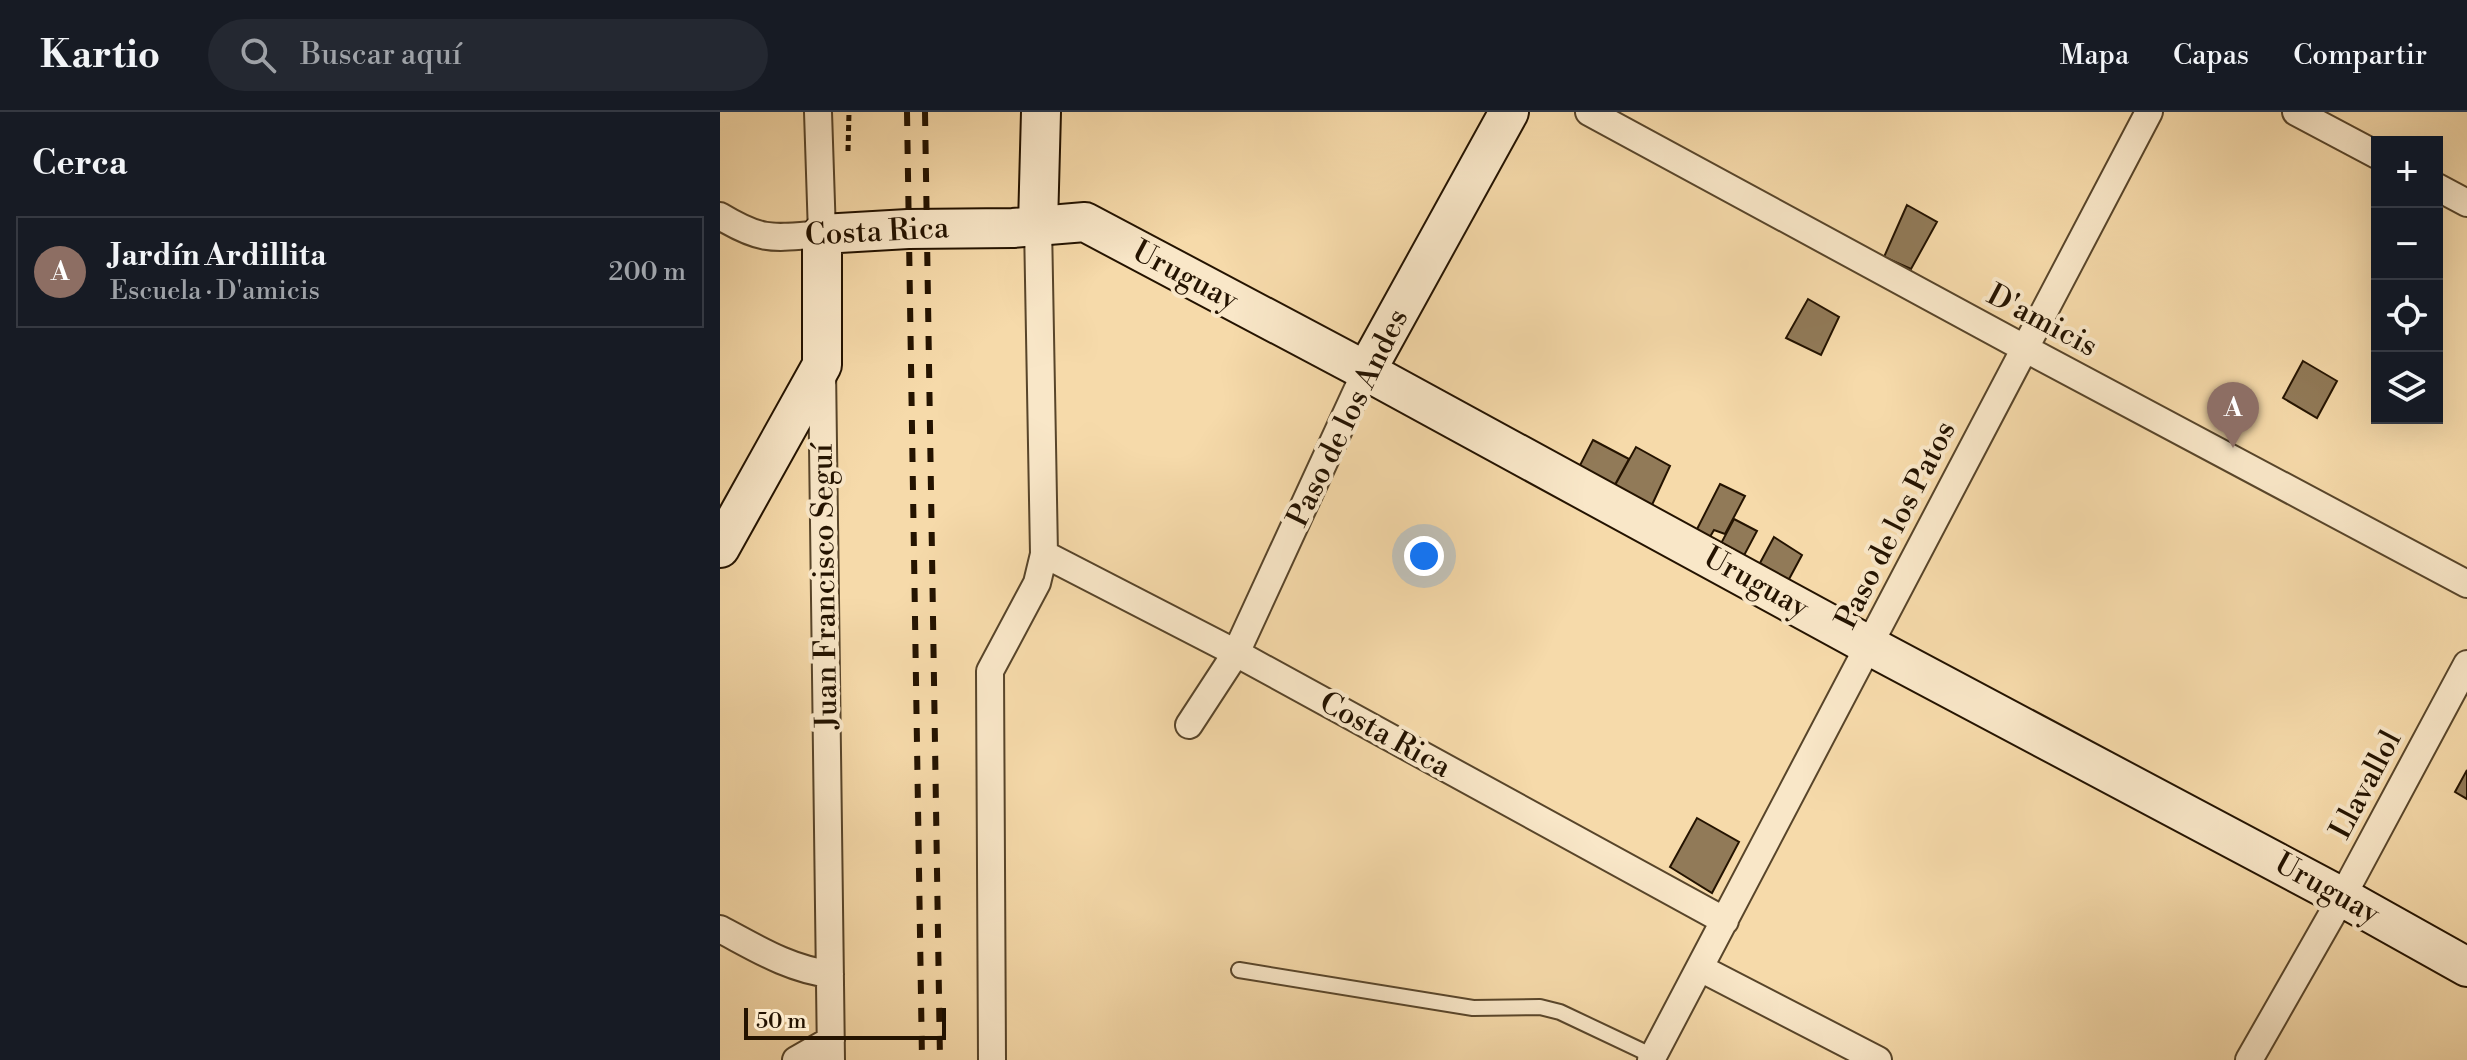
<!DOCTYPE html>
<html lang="es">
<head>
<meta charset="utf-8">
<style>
  :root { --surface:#171b24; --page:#242831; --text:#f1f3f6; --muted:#9ea1a6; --line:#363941; --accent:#c59692 }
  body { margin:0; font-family:"Libre Bodoni",serif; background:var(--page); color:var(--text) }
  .controls { position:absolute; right:24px; top:24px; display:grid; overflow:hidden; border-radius:0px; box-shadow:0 8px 32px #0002 }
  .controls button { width:72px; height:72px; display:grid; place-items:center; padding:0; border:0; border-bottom:2px solid var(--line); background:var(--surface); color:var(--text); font:40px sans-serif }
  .scale { position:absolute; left:24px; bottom:20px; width:202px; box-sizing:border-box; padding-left:8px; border:4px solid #241300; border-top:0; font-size:22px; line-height:28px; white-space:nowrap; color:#241300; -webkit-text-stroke:6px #f9e7c8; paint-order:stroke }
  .you { position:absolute; left:704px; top:444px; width:28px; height:28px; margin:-20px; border:6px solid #fff; border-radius:50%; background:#1a73e8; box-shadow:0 0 0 12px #1a73e833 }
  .badge { display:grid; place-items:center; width:52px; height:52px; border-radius:50%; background:var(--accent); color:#fff; font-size:26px; font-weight:700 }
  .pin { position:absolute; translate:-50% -66px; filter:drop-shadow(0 2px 4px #0008) }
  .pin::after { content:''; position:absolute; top:42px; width:28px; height:24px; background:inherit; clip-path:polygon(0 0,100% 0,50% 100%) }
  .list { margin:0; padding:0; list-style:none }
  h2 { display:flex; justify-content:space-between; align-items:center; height:104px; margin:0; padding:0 32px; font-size:34px }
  h2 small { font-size:26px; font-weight:400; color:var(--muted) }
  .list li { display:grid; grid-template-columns:52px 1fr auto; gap:24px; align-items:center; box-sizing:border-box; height:112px; margin:0 16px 16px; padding:0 16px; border:2px solid var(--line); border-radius:0px }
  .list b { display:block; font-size:30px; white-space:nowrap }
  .list p { margin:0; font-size:26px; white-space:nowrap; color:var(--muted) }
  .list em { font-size:26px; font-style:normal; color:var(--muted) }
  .icon { flex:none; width:44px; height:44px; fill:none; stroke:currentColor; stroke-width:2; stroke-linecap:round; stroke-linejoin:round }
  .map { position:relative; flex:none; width:1747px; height:948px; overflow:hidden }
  header { display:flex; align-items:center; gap:48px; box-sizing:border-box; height:112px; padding:0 40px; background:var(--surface); border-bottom:2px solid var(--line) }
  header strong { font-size:38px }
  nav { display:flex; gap:44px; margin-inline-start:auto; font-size:28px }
  .search { width:560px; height:72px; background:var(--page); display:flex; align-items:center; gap:20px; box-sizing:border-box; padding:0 28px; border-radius:44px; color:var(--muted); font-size:30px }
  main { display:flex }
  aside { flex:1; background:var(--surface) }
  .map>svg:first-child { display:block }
  .building { fill:#917a58; stroke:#241300; stroke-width:2 }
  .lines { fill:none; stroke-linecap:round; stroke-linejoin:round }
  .lane-casing { stroke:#58452a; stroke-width:18 }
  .street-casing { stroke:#58452a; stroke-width:30 }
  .secondary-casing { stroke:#241300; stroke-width:42 }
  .path { stroke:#241300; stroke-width:5; stroke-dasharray:6 4; stroke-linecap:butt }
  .lane { stroke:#f9e7c8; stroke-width:14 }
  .street { stroke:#f9e7c8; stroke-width:26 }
  .secondary { stroke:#f9e7c8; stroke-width:38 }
  .rail { stroke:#241300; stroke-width:6; stroke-dasharray:14 14; stroke-linecap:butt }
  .labels { text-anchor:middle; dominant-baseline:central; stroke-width:8; stroke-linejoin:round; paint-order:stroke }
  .street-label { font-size:30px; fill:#241300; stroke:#f9e7c8 }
</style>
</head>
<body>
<header>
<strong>Kartio</strong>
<div class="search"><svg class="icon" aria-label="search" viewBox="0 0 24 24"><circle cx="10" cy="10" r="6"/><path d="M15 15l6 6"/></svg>Buscar aquí</div>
<nav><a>Mapa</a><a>Capas</a><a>Compartir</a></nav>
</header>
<main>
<aside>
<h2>Cerca<small></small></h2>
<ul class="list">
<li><span class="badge" style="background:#8d6e63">A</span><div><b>Jardín Ardillita</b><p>Escuela · D'amicis</p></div><em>200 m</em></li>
</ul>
</aside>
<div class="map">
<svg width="1747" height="948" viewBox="0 0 1747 948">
  <rect width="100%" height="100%" fill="#f6daaa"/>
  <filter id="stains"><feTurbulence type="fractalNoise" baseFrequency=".0025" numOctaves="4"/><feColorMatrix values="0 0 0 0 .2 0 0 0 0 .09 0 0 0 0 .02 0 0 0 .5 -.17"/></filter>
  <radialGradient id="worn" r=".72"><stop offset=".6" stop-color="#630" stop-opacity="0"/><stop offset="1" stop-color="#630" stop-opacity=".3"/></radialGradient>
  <!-- building -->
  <path class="building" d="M1187,93l30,17 -26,47 -27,-12z
    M1088,187l31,18 -18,38 -35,-17z
    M1583,249l34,20 -20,37 -34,-20z
    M873,328l36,19 -18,33 -35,-19z
    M916,335l34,19 -19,41 -37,-20z
    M1000,372l25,12 -20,38 -11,-4 -7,12 -13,-7z
    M1014,407l23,12 -17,32 -23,-12z
    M1054,425l28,18 -14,26 -28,-18z
    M1747,658v29l-12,-7z
    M977,706l42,24 -27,51 -42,-26z"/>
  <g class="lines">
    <defs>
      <path id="lane" d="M519,858l234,38 67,-1 20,5 93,44"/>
      <path id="street" d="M869,0l435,236 443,236
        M1576,0l81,43
        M1717,75l30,16
        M0,104c43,26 53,22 102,18l-4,-122
        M102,256l9,692
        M324,442l192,99 489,268
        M469,613l47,-72 130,-282
        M0,817c36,19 69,40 110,45
        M980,856l178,92
        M76,948l35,-20
        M272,948l-2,-389 47,-88 7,-29 -6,-329
        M931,948l498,-948
        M1529,948l93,-163 125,-233"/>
      <path id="secondary" d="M318,113l3,-113
        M646,259l143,-259
        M0,436l102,-183v-131l86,-5 105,-1 72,-6 281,149 504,275 472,251 125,70"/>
    </defs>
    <!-- lane casing -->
    <use href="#lane" class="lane-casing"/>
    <!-- street casing -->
    <use href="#street" class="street-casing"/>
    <!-- secondary casing -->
    <use href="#secondary" class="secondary-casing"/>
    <!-- path -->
    <path class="path" d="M128,39l1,-39"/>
    <!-- lane -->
    <use href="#lane" class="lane"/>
    <!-- street -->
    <use href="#street" class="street"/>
    <!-- secondary -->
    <use href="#secondary" class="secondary"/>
    <!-- rail -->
    <path class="rail" d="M187,0l15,948
      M205,0l15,948"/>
  </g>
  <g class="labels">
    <!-- street labels -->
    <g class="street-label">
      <text transform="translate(157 120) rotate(-3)">Costa Rica</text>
      <text transform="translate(465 164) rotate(28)">Uruguay</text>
      <text transform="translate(1322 209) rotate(28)">D'amicis</text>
      <text transform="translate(628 306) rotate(-64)">Paso de los Andes</text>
      <text transform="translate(1176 413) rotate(-63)">Paso de los Patos</text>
      <text transform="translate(1036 471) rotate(29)">Uruguay</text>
      <text transform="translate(105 474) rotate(-91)">Juan Francisco Seguí</text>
      <text transform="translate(665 623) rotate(29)">Costa Rica</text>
      <text transform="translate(1646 673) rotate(-62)">Llavallol</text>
      <text transform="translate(1607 777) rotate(29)">Uruguay</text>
    </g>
  </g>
  <rect width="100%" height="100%" filter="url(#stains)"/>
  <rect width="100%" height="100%" fill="url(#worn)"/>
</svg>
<div class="controls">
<button>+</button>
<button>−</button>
<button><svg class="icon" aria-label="locate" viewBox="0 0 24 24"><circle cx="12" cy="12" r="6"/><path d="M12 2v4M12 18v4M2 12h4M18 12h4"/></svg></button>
<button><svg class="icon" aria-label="layers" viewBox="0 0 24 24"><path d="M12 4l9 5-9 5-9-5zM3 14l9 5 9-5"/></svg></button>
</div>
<div class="scale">50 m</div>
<div class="you"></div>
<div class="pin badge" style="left:1513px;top:336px;background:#8d6e63">A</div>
</div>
</main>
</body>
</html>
